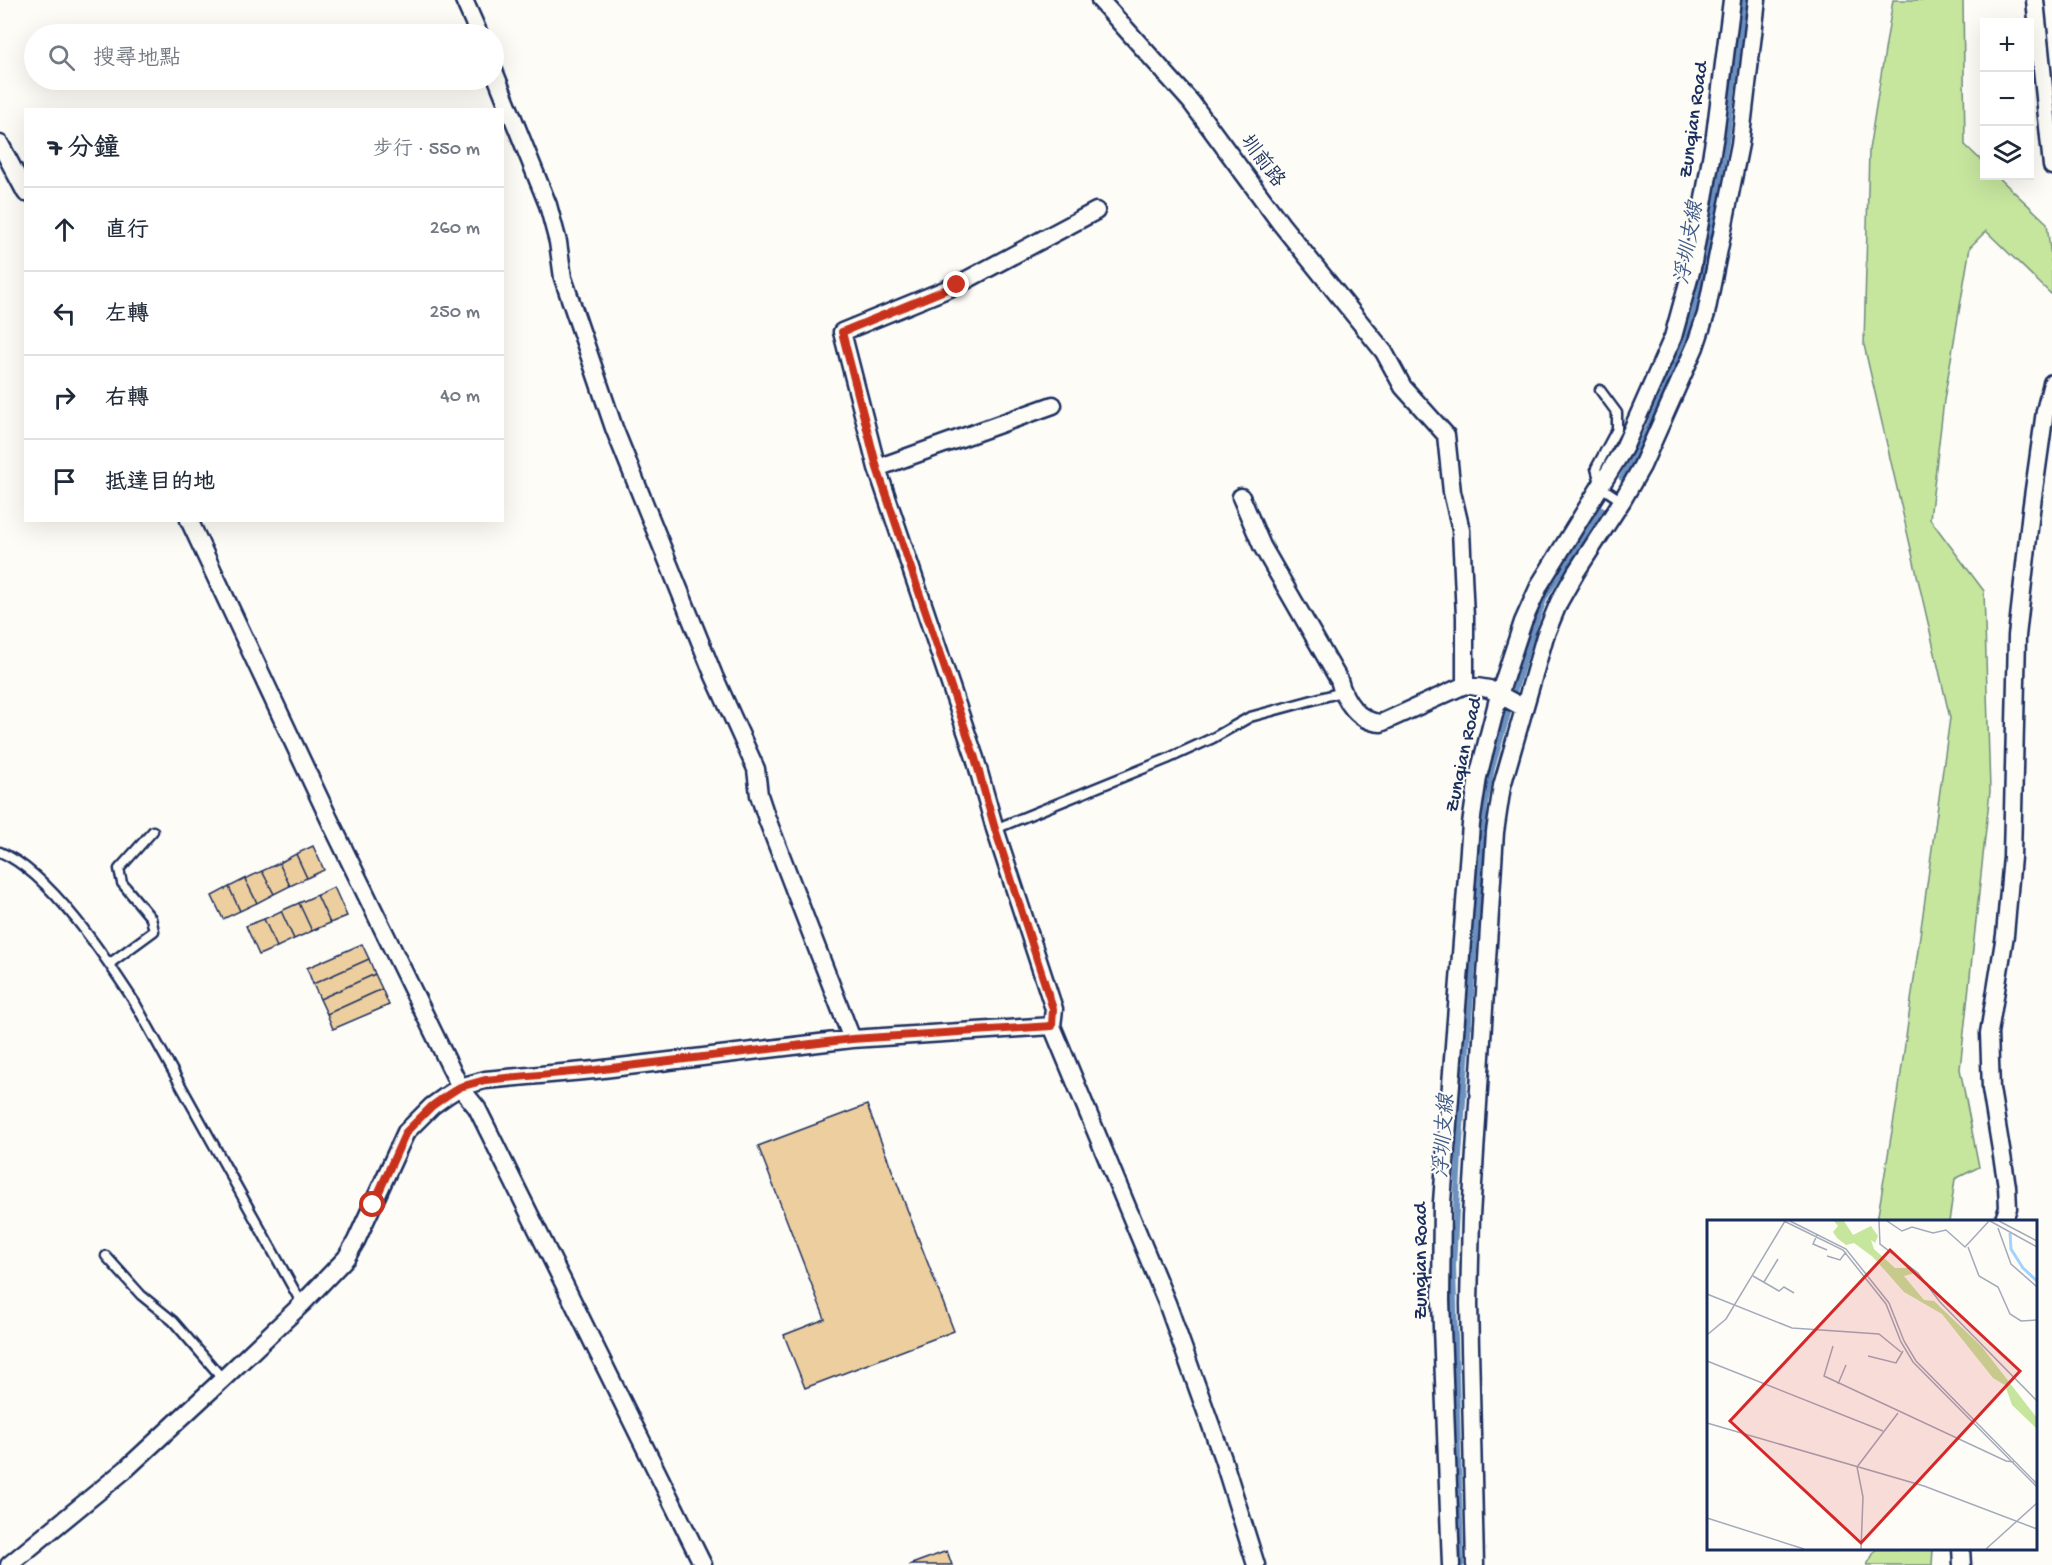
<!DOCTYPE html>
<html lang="zh-TW">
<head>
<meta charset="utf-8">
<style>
  :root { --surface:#fff; --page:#f2f2f3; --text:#1f2937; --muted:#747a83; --line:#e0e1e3 }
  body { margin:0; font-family:"Gochi Hand","LXGW WenKai TC",sans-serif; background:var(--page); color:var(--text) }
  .controls { position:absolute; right:18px; top:18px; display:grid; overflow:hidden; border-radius:0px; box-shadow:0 6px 24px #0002 }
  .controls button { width:54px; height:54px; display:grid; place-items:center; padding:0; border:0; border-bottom:2px solid var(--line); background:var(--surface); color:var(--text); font:30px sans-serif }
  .stop { position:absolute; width:18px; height:18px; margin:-14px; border:4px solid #c8321e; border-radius:50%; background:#fff }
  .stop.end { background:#c8321e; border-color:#fff; box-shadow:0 2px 6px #0008 }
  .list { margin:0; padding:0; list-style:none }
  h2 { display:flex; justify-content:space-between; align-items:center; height:78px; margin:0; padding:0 24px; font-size:26px }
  h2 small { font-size:20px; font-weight:400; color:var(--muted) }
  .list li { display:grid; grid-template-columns:39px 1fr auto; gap:18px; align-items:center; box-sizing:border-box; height:84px; padding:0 24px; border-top:2px solid var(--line) }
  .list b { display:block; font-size:22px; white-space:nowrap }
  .list em { font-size:20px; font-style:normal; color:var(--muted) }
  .icon { flex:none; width:33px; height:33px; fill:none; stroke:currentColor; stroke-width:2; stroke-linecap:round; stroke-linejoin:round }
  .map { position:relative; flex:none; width:2052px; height:1565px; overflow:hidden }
  .search { position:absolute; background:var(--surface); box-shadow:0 6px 24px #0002; left:24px; top:24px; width:480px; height:66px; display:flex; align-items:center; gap:15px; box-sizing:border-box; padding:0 21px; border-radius:33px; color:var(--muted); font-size:22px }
  .panel { position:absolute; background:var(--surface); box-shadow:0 6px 24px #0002; left:24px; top:108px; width:480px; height:414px; border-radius:0px }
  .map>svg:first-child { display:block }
  .green { fill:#c6e69e; stroke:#708a7e; stroke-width:1.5 }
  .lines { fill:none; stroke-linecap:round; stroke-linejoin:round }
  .stream { stroke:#6c91be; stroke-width:6 }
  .building { fill:#ecce9f; stroke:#1b2f5e; stroke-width:1.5 }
  .service-casing { stroke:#1b2f5e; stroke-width:13 }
  .minor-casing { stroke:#1b2f5e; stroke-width:21 }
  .service { stroke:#fdfcf7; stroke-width:8 }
  .minor { stroke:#fdfcf7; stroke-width:16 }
  .route { stroke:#c8321e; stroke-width:8 }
  .labels { text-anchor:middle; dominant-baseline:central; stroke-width:4.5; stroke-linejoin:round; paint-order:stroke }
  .street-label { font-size:20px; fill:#1b2f5e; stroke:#fdfcf7 }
  .water-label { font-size:21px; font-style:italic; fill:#3d5886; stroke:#fdfcf7 }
  .inset-river { fill:none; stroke:#a2d2fe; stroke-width:3 }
  .inset-road { fill:none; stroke:#a3aaba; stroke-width:1.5 }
  .view { fill:#d62828; fill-opacity:0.15; stroke:#d62828; stroke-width:3 }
  .inset-edge { fill:none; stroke:#1b2f5e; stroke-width:3 }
</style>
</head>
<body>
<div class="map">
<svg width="2052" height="1565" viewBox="0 0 2052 1565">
  <rect width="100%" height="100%" fill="#fdfcf7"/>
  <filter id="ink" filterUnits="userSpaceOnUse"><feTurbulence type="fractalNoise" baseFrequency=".0167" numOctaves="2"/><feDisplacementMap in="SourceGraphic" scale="12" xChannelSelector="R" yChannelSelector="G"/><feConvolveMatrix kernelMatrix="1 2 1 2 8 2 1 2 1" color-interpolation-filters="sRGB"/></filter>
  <g filter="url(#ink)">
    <!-- green -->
    <path class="green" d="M1893,0h70l2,145 19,18v13h13l50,47 5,45v27l-66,-64 -16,16 -26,153 -14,119 54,72 6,200 -30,278 19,98 -24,12 -6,43 -72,-1 21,-126 52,-377 -86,-373 5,-195z
      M1876,1549h57l-1,16h-65z"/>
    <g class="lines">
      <!-- stream -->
      <path class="stream" d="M1622,478l24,-45 40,-99 11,-34 29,-157 18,-143
        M1514,692l19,-62 12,-33 56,-88
        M1461,1565l-8,-299 6,-111 26,-352 7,-35 16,-55"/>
    </g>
    <!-- building -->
    <path class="building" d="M313,846l11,24 -17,8 -11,-24z
      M296,854l11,24 -17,8 -11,-23z
      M279,863l11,23 -16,8 -12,-23z
      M262,871l12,23 -17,9 -12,-24z
      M245,879l12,24 -17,8 -11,-24z
      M229,887l11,24 -17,8 -11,-23z
      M334,887l13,29 -17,7 -13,-28z
      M317,895l13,28 -18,8 -13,-28z
      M299,903l13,28 -18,8 -13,-28z
      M281,911l13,28 -17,8 -13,-28z
      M264,919l13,28 -18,8 -13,-29z
      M362,944l7,15 -56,25 -6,-16z
      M369,959l6,15 -55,25 -7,-15z
      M375,974l7,15 -55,25 -7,-15z
      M382,989l7,16 -56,24 -6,-15z
      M867,1105l87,226 -149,57 -21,-53 41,-16 -67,-173z
      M947,1551l5,14h-43z"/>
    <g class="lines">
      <defs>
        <path id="service" d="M1600,390l17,23v16l-21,39 5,19 21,14
          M995,829l172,-70 46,-21 37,-21 92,-25
          M0,852c50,21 106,106 135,151l167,301
          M109,964l45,-33 -3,-13 -29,-35 -3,-14 34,-38
          M106,1256l35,39 32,26 50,58"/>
        <path id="minor" d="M464,0l15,34
          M1100,0l91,102 90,122 103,128 19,35 43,48 6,57 9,38 4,87v68
          M2035,0l17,166
          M494,71l54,134 10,37 5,36 51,150 100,248 42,93 3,26 8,24 85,220
          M0,144l26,49
          M1096,211l-139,74 -115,47 35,136 98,290 20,71 59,180 -2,17 115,277 56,156 33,106
          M877,468l176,-63
          M1241,497l21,49 77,134c5,20 19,42 42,43l84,-38 24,4 35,19
          M189,520l143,305 128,262 17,21 226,457
          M2003,1222l5,-14 -1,-22 -16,-97 -2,-56 16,-98 7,-78 5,-221 14,-125 14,-100 7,-28
          M1961,1548l1,17
          M9,1565l117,-96 97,-90 79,-75 44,-46 10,-17 50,-109 26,-26 14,-10 14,-9 25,-7 110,-10 257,-31 200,-13
          M1451,1565l-10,-264 1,-99 29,-378 7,-47 21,-82 24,-73 17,-38 84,-136 49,-111 19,-69 23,-133 17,-135
          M1475,1565l-6,-261 2,-88 24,-384 7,-46 43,-150 14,-34 17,-30 46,-71 20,-35 53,-119 11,-33 34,-170 17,-144"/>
      </defs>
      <!-- service casing -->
      <use href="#service" class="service-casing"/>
      <!-- minor casing -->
      <use href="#minor" class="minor-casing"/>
      <!-- service -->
      <use href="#service" class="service"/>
      <!-- minor -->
      <use href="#minor" class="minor"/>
    </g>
  </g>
  <g class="lines" filter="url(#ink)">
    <!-- route -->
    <path class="route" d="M373,1205l33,-73 26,-26 14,-10 14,-9 25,-7 110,-10 257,-31 200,-13 1,-17 -58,-180 -20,-71 -98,-290 -35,-136 115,-47"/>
  </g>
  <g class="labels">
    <!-- street labels -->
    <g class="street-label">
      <text transform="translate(1695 120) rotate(-82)">Zunqian Road</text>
      <text transform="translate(1261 162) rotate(53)">圳前路</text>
      <text transform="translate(1465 755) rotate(-78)">Zunqian Road</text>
      <text transform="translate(1422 1261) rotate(-90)">Zunqian Road</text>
    </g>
    <!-- water labels -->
    <g class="water-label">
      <text transform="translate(1691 243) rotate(-80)">浮圳支線</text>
      <text transform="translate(1446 1136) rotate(-86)">浮圳支線</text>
    </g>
  </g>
  <!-- overview -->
  <g transform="translate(1707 1220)">
    <rect width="330" height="330" fill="#fdfcf7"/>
    <path d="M127,1h10l9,14 18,-9 7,10 -3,7 -4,-3 3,9 21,19h13l7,5 -11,3 20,24 10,1 48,46 55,71v11l-25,-24 -7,-20 -12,-7 -51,-64 -38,-22 -31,-35 -19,-14 -8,2 -9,-7 -4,-6 5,-6z" fill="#c6e69e"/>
    <path class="inset-river" d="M303,13l1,16 12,19 14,13"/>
    <path class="inset-road" d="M77,1l59,29 43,54 15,38 12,20 124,125M83,1l56,28 43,54 15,38 12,20 121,123M172,1l1,23 38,29 22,29 97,99M180,1l15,10 10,-4 21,6 13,-3 19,17 24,-26M283,1l47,26M292,1l38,20M291,8l13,36 26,23M110,15l-4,9 14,6M261,27l11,29 19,11 12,27 11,7 16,-1M120,36l13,4 6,-8M46,56l26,15 5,-4 10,6M57,62l14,-23M0,74l85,34 87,6 22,18M0,115l19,-16 59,-98M126,126l-9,30 182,85 8,1M161,136l28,7 7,-12M0,141l176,70M131,164l8,-19M0,203l217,63 113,43M0,298l97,31M154,329l2,-52 -6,-30 41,-54M279,329l51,-46"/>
    <path class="view" d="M183,30l130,121 -159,172 -131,-122z"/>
    <rect width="330" height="330" class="inset-edge"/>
  </g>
</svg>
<div class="controls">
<button>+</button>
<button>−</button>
<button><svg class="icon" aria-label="layers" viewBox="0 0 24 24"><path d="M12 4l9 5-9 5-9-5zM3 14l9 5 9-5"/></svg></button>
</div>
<div class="stop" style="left:373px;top:1205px"></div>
<div class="stop end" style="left:957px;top:285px"></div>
<div class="search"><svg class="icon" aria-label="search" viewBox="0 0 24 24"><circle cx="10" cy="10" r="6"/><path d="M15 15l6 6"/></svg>搜尋地點</div>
<section class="panel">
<h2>7 分鐘<small>步行 · 550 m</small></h2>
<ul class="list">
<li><svg class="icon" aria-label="ahead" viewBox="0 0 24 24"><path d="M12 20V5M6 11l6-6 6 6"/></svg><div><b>直行</b></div><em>260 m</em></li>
<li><svg class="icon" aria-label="left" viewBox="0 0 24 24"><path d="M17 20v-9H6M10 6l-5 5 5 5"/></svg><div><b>左轉</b></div><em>250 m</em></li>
<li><svg class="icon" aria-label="right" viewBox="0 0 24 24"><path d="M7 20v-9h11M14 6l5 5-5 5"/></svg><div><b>右轉</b></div><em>40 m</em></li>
<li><svg class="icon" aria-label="arrive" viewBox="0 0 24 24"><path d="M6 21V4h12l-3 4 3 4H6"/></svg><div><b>抵達目的地</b></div></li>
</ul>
</section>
</div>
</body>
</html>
